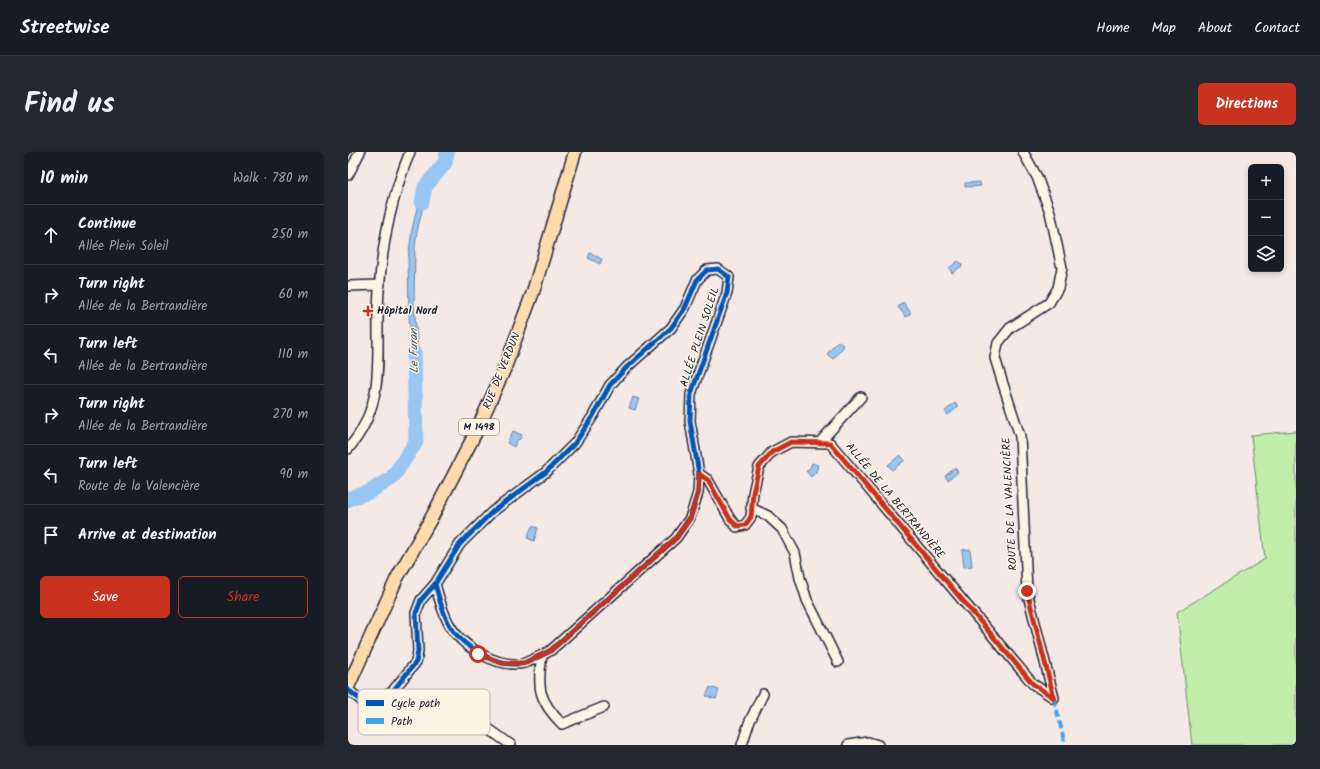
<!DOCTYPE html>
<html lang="en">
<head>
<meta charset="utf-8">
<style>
  :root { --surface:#171b24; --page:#242831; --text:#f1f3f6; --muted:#9ea1a6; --line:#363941; --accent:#c8321e }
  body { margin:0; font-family:Kalam,sans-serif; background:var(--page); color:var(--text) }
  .controls { position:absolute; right:12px; top:12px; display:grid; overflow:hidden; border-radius:6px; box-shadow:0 2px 6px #0003 }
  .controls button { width:36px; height:36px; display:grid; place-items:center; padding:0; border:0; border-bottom:1px solid var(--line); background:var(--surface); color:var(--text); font:20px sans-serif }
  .stop { position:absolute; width:12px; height:12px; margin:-9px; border:3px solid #c8321e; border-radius:50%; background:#fff }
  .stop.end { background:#c8321e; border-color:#fff; box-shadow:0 1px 4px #0008 }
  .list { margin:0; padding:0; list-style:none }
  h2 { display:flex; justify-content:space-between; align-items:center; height:52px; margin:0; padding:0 16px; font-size:17px }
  h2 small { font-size:13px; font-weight:400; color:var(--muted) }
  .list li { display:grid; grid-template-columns:26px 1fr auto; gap:12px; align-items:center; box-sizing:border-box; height:60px; padding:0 16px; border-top:1px solid var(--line) }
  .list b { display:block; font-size:15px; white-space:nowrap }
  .list p { margin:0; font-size:13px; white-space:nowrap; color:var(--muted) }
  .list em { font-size:13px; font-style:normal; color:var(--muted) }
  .actions { display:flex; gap:8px; padding:12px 16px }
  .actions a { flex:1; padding:9px 0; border:1px solid var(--accent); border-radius:6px; text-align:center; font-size:14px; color:var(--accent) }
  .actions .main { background:var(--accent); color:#fff }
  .icon { flex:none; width:22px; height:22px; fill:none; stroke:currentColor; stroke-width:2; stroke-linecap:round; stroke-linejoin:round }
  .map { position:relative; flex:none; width:948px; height:593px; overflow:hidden; border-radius:6px }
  header { display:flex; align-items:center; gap:24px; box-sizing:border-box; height:56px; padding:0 20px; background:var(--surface); border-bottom:1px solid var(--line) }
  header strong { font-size:19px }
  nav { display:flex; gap:22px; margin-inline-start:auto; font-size:14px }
  .intro { display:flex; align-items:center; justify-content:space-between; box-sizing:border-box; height:96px; padding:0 24px }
  h1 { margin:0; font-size:28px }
  .button { padding:10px 18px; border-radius:6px; background:var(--accent); color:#fff; font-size:14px; font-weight:700 }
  main { display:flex; gap:24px; padding:0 24px }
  aside { flex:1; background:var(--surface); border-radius:6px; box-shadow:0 2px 6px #0003 }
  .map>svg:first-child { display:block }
  .green { fill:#c0edaa; stroke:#718872 }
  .water { fill:#98c6f3; stroke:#6984a9 }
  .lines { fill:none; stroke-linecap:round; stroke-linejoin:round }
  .river { stroke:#98c6f3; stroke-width:15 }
  .minor-casing { stroke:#22223b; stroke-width:12 }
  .major-casing { stroke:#22223b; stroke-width:15 }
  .minor { stroke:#fcf5e5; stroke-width:9 }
  .major { stroke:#fedbac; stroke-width:12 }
  .quiet { stroke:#3ea2ec; stroke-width:4; stroke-dasharray:8 4; stroke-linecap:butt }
  .cycleway-casing { stroke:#fcf5e5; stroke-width:8 }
  .cycleway { stroke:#0057b8; stroke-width:5 }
  .route { stroke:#c8321e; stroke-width:5 }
  .poi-dot { fill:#c8321e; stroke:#fcf5e5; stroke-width:1.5 }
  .labels { text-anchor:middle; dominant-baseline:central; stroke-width:3; stroke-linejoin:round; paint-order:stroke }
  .shield { fill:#fcf5e5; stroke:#63616e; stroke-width:1 }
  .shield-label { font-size:10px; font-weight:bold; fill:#22223b }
  .poi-label { font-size:11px; font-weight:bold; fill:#22223b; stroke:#fcf5e5; text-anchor:start }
  .street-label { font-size:11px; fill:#22223b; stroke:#fcf5e5 }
  .water-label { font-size:12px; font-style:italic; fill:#455372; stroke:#fcf5e5 }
  .key { fill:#fcf5e5; stroke:#bbb6b2; stroke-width:1 }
  .key-label { font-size:11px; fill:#22223b }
</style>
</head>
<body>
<header>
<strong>Streetwise</strong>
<nav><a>Home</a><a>Map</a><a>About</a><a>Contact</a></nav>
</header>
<div class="intro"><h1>Find us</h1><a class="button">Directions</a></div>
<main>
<aside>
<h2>10 min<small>Walk · 780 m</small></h2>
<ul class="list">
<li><svg class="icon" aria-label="ahead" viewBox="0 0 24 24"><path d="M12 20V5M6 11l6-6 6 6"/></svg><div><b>Continue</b><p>Allée Plein Soleil</p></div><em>250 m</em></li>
<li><svg class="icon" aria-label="right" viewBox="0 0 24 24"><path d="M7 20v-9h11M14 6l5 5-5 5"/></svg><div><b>Turn right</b><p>Allée de la Bertrandière</p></div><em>60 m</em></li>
<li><svg class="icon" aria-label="left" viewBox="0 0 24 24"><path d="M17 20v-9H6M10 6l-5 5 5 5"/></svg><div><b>Turn left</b><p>Allée de la Bertrandière</p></div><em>110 m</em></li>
<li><svg class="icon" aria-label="right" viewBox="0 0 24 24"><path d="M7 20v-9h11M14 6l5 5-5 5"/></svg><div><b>Turn right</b><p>Allée de la Bertrandière</p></div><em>270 m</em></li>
<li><svg class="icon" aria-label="left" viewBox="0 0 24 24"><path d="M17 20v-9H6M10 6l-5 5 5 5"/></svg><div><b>Turn left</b><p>Route de la Valencière</p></div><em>90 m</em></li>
<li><svg class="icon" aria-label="arrive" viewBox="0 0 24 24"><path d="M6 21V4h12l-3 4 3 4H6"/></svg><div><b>Arrive at destination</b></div></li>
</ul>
<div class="actions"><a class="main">Save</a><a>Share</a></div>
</aside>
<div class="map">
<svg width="948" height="593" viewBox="0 0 948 593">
  <rect width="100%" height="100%" fill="#f4e9e5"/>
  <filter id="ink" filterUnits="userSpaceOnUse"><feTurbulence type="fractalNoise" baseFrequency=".025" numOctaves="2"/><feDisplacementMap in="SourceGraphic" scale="8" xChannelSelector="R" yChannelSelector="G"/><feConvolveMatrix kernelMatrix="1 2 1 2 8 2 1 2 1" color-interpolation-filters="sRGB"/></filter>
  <g filter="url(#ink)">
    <!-- green -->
    <path class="green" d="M948,279v314h-104l-15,-133 88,-53 -14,-124z"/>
    <!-- water -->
    <path class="water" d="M98,0h6l-7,15 -16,14 -12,51 -2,15 -1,57 8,92 -3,48 -5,13 -9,13 -12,12 -16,7 -13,10 -16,8v-7l15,-7 38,-27 10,-18 5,-26v-32l-7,-73 -1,-58 4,-29 10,-45 1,-4 20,-21z
      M632,30l1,4 -16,1v-4z
      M242,101l12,6 -2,5 -12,-6z
      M610,109l3,2 1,3 -10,7 -3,-5z
      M555,150l8,11 -5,4 -8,-10z
      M490,189l6,5 -11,13 -6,-5z
      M285,245l6,2 -4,11 -6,-2z
      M607,251l3,4 -10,8 -3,-4z
      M165,279l9,4 -2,4 -3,1 -3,7 -7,-4z
      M552,303l5,5 -13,10 -4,-5z
      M464,311l6,2 -2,7 -5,5 -5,-6 4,-3z
      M607,316l3,4 -10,8 -3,-4z
      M184,374l6,2 -4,13 -7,-3z
      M622,397l2,17 -8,1 -2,-17z
      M362,535l9,3 -3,9 -10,-3z"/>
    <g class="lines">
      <!-- river -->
      <path class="river" d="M74,50l3,-15 20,-24 2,-11
        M0,347l21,-7 23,-14 24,-36 -2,-89"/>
      <defs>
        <path id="minor" d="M675,0l14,25 13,35 12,56 -4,20 -9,15 -39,25 -12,15 -3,15 7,23 18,55 7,155 27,107
          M0,23l12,-23
          M0,134l32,-1
          M472,290l41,-45
          M0,297c42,-49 26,-100 31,-158 3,-47 13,-95 31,-139
          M351,322l9,6 22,39 7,8 8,-2 6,-8 2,-24 6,-26 13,-15 19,-10 39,1 203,241 21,14
          M403,356l17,8 14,13 13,24 5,25 7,22 31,62
          M194,503c-5,32 -4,45 20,69l42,-17
          M0,538l13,10 11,1 13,-5 7,-4 24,-30 2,-11 -2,-38 5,-13 14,-16 25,-40 32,-32 54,-40 29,-29 18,-27 17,-31 17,-18 44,-39 14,-20 12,-28 10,-10 11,-1 11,8 -2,16 -36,101 -1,27 9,53 -1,19 -8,25 -14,20 -126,113c-8,4 -17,9 -25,12 -28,6 -65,-17 -77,-41 -6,-11 -9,-25 -13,-38
          M44,540l79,24 40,29
          M13,548c5,8 14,22 24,18 4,-2 7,-6 8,-10 1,-5 -1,-11 -1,-16
          M394,593l7,-22 14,-29
          M500,593l20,-3 10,3"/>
        <path id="major" d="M0,535l49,-109 36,-63 43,-83 28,-62 29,-78 42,-140"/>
      </defs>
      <!-- minor casing -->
      <use href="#minor" class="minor-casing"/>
      <!-- major casing -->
      <use href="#major" class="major-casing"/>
      <!-- minor -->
      <use href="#minor" class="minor"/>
      <!-- major -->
      <use href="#major" class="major"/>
      <!-- quiet -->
      <path class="quiet" d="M706,546l11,47"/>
      <defs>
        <path id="cycleway" d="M0,538l13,10 11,1 13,-5 7,-4 24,-30 2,-11 -2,-38 5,-13 14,-16 25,-40 32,-32 54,-40 29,-29 18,-27 17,-31 17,-18 44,-39 14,-20 12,-28 10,-10 11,-1 11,8 -2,16 -36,101 -1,27 9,53 -1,19 -8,25 -14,20 -126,113c-8,4 -17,9 -25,12 -28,6 -65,-17 -77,-41 -6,-11 -9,-25 -13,-38"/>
      </defs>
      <!-- cycleway casing -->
      <use href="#cycleway" class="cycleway-casing"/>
      <!-- cycleway -->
      <use href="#cycleway" class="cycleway"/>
    </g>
  </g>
  <g class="lines" filter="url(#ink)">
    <!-- route -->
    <path class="route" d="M130,502l24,9h22l26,-12 126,-113 14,-20 8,-25 1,-19 9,6 22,39 7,7 8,-1 6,-8 2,-24 6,-26 13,-15 19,-10 39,1 203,241 21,14 -27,-107"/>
  </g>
  <!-- markers -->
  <path class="poi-dot" d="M18 153h4v4h4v4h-4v4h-4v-4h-4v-4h4z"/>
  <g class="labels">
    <!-- shield labels -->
    <rect class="shield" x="111" y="267" width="40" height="16" rx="3"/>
    <g class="shield-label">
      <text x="131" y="275">M 1498</text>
    </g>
    <!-- poi labels -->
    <g class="poi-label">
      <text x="29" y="159">Hôpital Nord</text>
    </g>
    <!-- street labels -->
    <g class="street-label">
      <text transform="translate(352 185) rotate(-72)">ALLÉE PLEIN SOLEIL</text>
      <text transform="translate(154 219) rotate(-68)">RUE DE VERDUN</text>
      <text transform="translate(547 349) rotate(50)">ALLÉE DE LA BERTRANDIÈRE</text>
      <text transform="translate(662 352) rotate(-93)">ROUTE DE LA VALENCIÈRE</text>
    </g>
    <!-- water labels -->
    <g class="water-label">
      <text transform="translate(66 199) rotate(-91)">Le Furan</text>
    </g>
  </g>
  <!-- legend -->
  <rect x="10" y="537" width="132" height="46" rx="6" class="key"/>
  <rect x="18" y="548" width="18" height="6" fill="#0057b8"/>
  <rect x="18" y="566" width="18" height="6" fill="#3ea2ec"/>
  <g class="key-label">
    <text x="43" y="555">Cycle path</text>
    <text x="43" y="573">Path</text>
  </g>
</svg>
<div class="controls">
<button>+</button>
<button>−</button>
<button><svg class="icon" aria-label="layers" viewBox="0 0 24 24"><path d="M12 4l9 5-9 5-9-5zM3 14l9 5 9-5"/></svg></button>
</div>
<div class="stop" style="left:130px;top:502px"></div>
<div class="stop end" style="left:679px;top:439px"></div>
</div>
</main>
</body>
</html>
